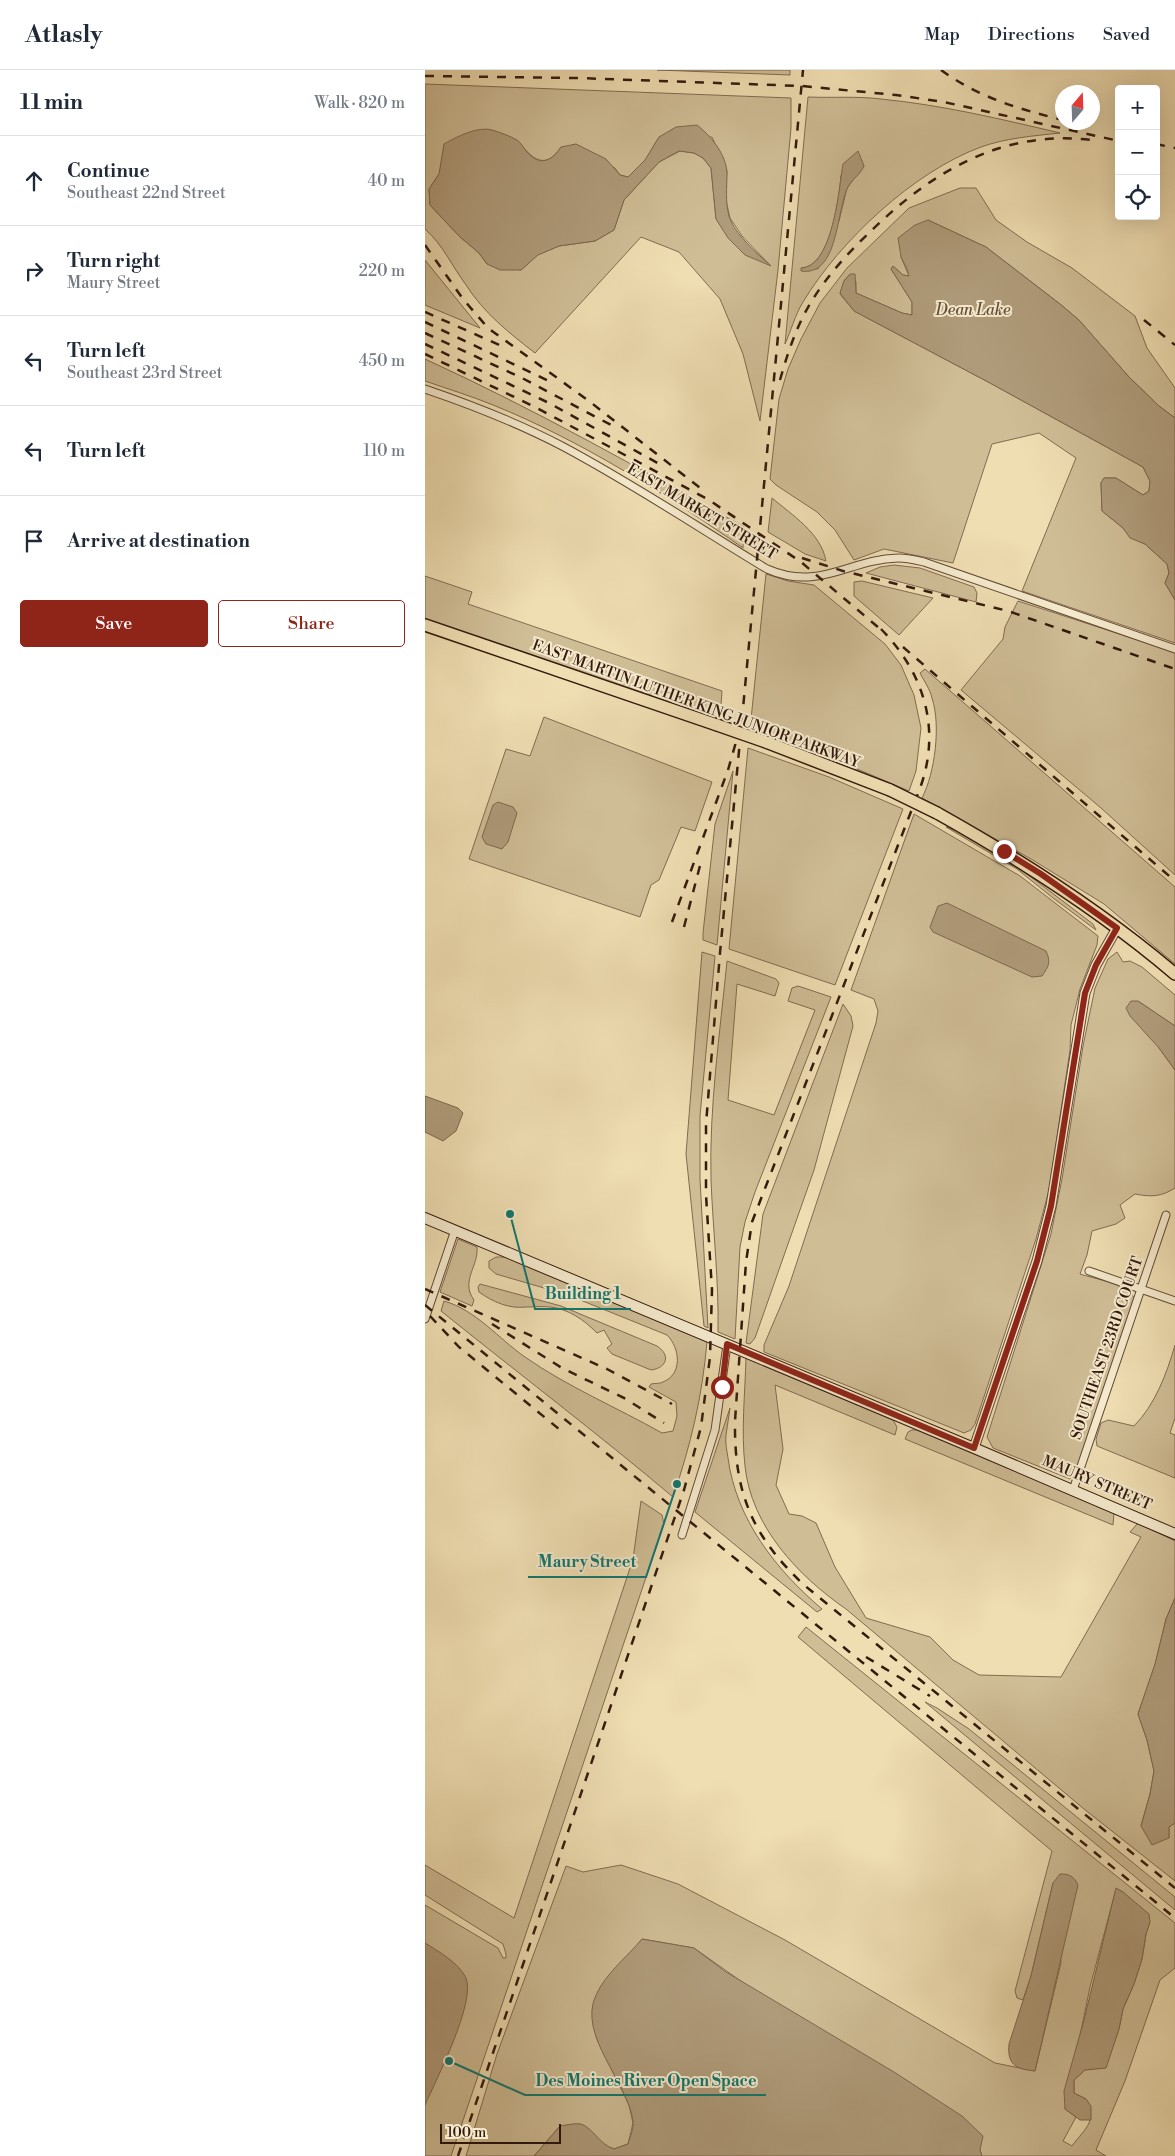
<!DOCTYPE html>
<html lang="en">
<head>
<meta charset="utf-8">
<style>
  :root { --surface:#fff; --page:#f2f2f3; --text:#1f2937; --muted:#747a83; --line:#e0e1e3; --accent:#8f2418 }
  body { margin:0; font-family:"Libre Bodoni",serif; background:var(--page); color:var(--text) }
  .controls { position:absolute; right:15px; top:15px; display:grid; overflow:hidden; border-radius:5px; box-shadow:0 5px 20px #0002 }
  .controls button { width:45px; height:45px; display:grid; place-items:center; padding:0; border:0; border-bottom:1px solid var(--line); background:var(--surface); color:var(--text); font:25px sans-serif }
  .compass { position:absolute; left:630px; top:15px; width:45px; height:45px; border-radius:50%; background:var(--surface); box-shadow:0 5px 20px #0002; rotate:19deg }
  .scale { position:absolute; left:15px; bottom:12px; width:121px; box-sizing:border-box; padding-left:5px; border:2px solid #34190d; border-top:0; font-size:14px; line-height:18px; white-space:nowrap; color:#34190d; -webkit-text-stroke:4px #f5eacd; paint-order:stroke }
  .stop { position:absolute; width:15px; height:15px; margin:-11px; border:4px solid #8f2418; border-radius:50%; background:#fff }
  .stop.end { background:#8f2418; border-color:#fff; box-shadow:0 1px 5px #0008 }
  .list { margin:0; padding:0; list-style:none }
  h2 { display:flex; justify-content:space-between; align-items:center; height:65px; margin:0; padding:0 20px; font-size:21px }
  h2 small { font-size:16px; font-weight:400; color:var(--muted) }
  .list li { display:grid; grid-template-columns:32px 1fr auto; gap:15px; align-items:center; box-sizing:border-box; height:90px; padding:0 20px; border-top:1px solid var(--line) }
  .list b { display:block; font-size:19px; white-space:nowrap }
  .list p { margin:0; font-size:16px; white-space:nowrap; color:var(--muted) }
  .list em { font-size:16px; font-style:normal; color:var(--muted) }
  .actions { display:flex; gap:10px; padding:15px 20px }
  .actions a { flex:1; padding:11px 0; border:1px solid var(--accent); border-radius:5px; text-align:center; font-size:18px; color:var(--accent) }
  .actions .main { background:var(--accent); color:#fff }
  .icon { flex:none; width:28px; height:28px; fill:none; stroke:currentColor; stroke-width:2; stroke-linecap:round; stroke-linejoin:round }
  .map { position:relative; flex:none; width:750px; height:2086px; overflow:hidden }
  header { display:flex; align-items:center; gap:30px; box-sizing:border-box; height:70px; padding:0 25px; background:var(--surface); border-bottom:1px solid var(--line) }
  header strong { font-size:24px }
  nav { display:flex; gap:28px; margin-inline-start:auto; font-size:18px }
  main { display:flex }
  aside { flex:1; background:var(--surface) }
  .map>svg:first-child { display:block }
  .green { fill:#cfbd96; stroke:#826b52; fill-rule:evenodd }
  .water { fill:#af9b7a; stroke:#7e674e }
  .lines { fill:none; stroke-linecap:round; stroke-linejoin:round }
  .minor-casing { stroke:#634a36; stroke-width:9 }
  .tertiary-casing { stroke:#634a36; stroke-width:11 }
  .secondary-casing { stroke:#34190d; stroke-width:12 }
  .primary-casing { stroke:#34190d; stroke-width:14 }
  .minor { stroke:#f5eacd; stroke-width:7 }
  .tertiary { stroke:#f5eacd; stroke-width:9 }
  .secondary { stroke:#f5eacd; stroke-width:10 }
  .primary { stroke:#efdeb2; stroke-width:11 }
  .rail { stroke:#34190d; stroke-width:2.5; stroke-dasharray:9 9; stroke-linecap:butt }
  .primary-bridge-casing { stroke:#34190d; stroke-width:14; stroke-linecap:butt }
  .primary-bridge { stroke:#efdeb2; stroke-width:11 }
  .route { stroke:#8f2418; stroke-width:6 }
  .labels { text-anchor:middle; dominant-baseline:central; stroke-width:4; stroke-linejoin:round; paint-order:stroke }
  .street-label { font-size:15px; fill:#34190d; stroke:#f5eacd }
  .water-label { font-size:16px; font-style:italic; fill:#654d39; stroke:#f5eacd }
  .leader { fill:none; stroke:#0f766e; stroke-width:2 }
  .callout-dot { fill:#0f766e; stroke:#f5eacd; stroke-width:2 }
  .callout-label { font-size:16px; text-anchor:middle; font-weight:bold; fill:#0f766e; stroke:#f5eacd; stroke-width:4; stroke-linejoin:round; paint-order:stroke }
</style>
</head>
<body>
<header>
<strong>Atlasly</strong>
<nav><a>Map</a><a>Directions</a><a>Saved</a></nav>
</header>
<main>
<aside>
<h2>11 min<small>Walk · 820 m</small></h2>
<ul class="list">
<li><svg class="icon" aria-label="ahead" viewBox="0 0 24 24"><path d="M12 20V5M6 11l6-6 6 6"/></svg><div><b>Continue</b><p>Southeast 22nd Street</p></div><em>40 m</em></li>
<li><svg class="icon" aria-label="right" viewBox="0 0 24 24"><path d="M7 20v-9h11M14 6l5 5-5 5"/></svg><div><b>Turn right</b><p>Maury Street</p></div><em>220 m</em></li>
<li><svg class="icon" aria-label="left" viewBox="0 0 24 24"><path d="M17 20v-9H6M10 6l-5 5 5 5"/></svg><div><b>Turn left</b><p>Southeast 23rd Street</p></div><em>450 m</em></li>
<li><svg class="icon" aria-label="left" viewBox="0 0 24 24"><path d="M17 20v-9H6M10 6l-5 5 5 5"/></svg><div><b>Turn left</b></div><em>110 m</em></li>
<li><svg class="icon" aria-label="arrive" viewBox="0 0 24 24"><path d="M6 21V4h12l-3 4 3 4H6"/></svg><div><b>Arrive at destination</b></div></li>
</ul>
<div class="actions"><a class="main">Save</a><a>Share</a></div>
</aside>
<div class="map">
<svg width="750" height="2086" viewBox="0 0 750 2086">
  <rect width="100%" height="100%" fill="#efdeb2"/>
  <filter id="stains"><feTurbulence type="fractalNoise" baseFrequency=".004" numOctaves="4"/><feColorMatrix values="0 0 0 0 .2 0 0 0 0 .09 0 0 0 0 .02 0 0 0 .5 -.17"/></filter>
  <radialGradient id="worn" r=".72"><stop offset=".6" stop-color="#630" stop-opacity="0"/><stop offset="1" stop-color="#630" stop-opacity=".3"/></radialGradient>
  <!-- green -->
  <path class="green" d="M232,0h133v5z
    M0,14l366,14v30l-13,142 -18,151 -17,-67 -23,-55 -41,-47 -38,-15 -106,116c-26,-20 -51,-40 -69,-68 -14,-19 -23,-40 -41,-56zM234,67h53l15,34 -2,25 5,22 12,18 28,29 -54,-46 -5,-51 -8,-10 -9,-5 -14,-2 -21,11 -35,38 -10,30 -19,11 -36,5 -22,9 -16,15 -34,-6 -8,-11 -20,-17 -29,-31 -1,-16 10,-15 79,-33c14,18 27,30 43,6l54,21 5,7 8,2 17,-16z
    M383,27c24,1 49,-1 73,2 61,6 120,20 179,34 -27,3 -54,5 -79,14 -68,25 -141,94 -178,155 -8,13 -12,29 -18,42zM436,89l3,7 -17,22 -8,33 -21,48 -17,-1c30,-1 38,-70 40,-93z
    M535,118h16l20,32 31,22 45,26 63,48 12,32 28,40v30l-16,-12 -30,-29 -50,-57 -19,-16 -74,-57 -58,-27 -27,37 8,19 -6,-1 -10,-9 -2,3 21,33v13l-10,-2 -46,-20v-11l-6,-8 -6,7 -4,13 14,17 136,72 153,84 7,14 -1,10 -6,4 -27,-17h-12l-3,5 1,28 21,17 7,9 15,7 22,20 2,9 -4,10 10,17v43l-153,-52 54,-133 -37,-25 -47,11 -39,119 -69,-14 -30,11 -19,-30 -18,-18 -41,-27 -6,-6 9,-80 9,-30 13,-30 19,-36 27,-35 62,-60z
    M0,190l55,68 -55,-23z
    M0,289c109,50 214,109 319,168l-1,21c-76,-53 -163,-108 -250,-143 -22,-9 -45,-16 -68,-24z
    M347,428c20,17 49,35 54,63l-21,-7 -37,-22z
    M469,495l26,3 54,19 3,6 -1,9 -110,-29 14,-6z
    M341,504l22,7 26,4 71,59 16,21 13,30 7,33 -5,43 -7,20 -66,-28 -93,-34z
    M0,506l47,16 -4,12 254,87 -2,28 -295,-101z
    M437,511l71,17 -34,37 -45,-39v-14z
    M593,531l157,51v223l-74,-67 -140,-118 42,-51 2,-12z
    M500,599l250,218v77l-71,-60 -73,-45 -109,-61c13,-25 19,-73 10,-100 -2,-9 -8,-17 -12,-25z
    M119,647l168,65 -17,49 -14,-4 -22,53 -8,5 -11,32 -171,-58 37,-110 24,7z
    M323,678l81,29 74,32 -68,176 -106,-36z
    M308,701l-16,174 -14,-5v-7l12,-109z
    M489,744l106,62 78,60 -1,9 -17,44 -9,36 -1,25 -21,140 -13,49 -61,185 -4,6 -7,3 -200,-81v-7l25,-59 87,-263 2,-12 -4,-12 -23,-9z
    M521,757l11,4 61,36 75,57 3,6 -43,-32 -36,-29z
    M277,882l13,4 -15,160v63l8,149 -4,-2 -18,-172z
    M692,882l6,10 7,-1 12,6 33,28v31l-37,-25 21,47 16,22v118c-14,9 -24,9 -40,6l-15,11 5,13 -9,6 -24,7 -5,24 -7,19c15,5 48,10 54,24l-58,174 -6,7 -77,-31 -6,-11 64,-203 11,-55 21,-133 12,-58 13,-29z
    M302,891l49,18 3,4 -4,13 -38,-12 -9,116 46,15 41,-105 -27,-9 4,-13 6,-2 33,11 -76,195 -10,30 -5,25 -5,92 -17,-7c1,-51 -5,-101 -7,-152 -2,-73 9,-147 16,-219z
    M418,934l8,12 2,10 -39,144 -59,168 -5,6 -4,-1 17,-129z
    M33,1169l19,8c2,19 -17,34 -3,53l-2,6 -32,-14z
    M71,1187h9l202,85c-5,56 -16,102 -34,155 -76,-64 -155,-124 -232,-186l3,-10c32,9 55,38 81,56 43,30 91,50 137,76l11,-2 4,-15 -1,-14 -27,-15 2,-3c4,-1 9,0 12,-2 20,-8 17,-34 4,-47l-99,-40 -72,-21 -7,-6v-7z
    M55,1214l81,22 96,40c14,9 10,22 -6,24l-39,-16 -5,-6 5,-4 -8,-14 -7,3c-13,-13 -28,-24 -47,-26 -8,-1 -16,0 -24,0 -17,2 -33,-5 -47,-15l-1,-5z
    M750,1275v73l-5,15 5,2v43l-78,-32 -1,-7 5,-16 7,-3 26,6c21,-21 33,-53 41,-81z
    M321,1288l147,62 4,7 -2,8 -120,-50 8,64 -7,36 13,29 13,2 14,7 19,44 31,51 64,19 23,23 26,15 82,2 80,-140 -11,-5 8,-9 37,18v57l-9,21 -11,46 -17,49 9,26 7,31 -4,23 -9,32 28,12v-11l6,-4v58l-91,-72 -238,-200c-48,-33 -95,-83 -101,-143 -4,-35 0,-72 1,-108z
    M305,1338c-1,9 -3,18 -4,27 -1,8 1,16 2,23 8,61 48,112 94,151l-5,3 -122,-100z
    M487,1360h5l197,83 -1,12 -208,-86 3,-7z
    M216,1431l21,14 2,9 -213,632h-26v-251l73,43 5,10h3v-4l-3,-10 -78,-49v-30l89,53 119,-359z
    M381,1557l369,296v45l-15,12 -35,101 -29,69 10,6h-124l-2,-6 -286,-202 -52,-9 -14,17 -32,81 33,68 4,18 -5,21 -14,5 -10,-3 -13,-15 -31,-5 -26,30h-68l31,-102 69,-188 17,6 38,-7 57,19 107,56 210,123 40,8 26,-108 -8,-80 -22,93 -8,24 -6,-2 -2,-7 37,-140 -254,-214zM691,1819l7,3 27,30 -4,12 -4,25 -8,25 -11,25 -4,20 -13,38 -21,3 -11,10v13l12,6c11,24 0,28 -14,47l-9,-5 13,-24 -11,-8 25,-122z
    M500,1632l12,6 32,21 206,168v13z"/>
  <!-- water -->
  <path class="water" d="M272,55c14,11 29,29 30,48 0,15 -2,28 2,43 6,19 28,37 42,50l-26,-11 -17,-17 -12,-19 -5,-51 -8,-10 -9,-5 -15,-2 -20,11 -35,38 -10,30 -19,11 -36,5 -21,9 -17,15h-21l-13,-6 -8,-11 -20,-17 -29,-31 -1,-16 10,-15 5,-30c12,-7 34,-18 48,-14 7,2 18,6 25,10 4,3 7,8 10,12 13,15 25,9 34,-5l15,-3 30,15 14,16 8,2 17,-17 14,-23 17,-10z
    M433,81l6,15c-4,9 -12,13 -16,21 -12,23 -9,90 -47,84v-3c32,-1 38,-80 42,-104z
    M503,150l58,27 74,57 19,16 50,57 30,29 16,12v182l-10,-17 4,-10 -2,-9 -22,-20 -15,-6 -7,-10 -21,-17 -1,-28 3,-5h12l27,17 6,-4 1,-10 -7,-14 -153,-84 -136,-72 -14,-18 4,-12 6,-7h5l1,19 46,20 10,2v-13l-21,-33 2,-3 10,9 6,1 -2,-7 -6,-12 -3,-19 17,-13z
    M73,732l15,5 4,6 -9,29 -6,7 -16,-5 -4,-7 11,-32z
    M522,833l99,48c5,11 3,15 -4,25l-10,1 -99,-45 -3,-5 8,-21z
    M706,931h7l37,25v44l-16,-22 -29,-32 -4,-8z
    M0,1026l33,12 5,5 -7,18 -13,10 -18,-9z
    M750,1528v225l-6,4v11l-17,7 -11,-19 9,-32 4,-23 -7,-31 -9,-26 17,-50 11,-45z
    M635,1804c9,0 14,2 18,11l-43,186c-19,-2 -28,-6 -26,-27l22,-68 22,-93z
    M691,1818l7,4 26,22 1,8 -4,12 -4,25 -8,25 -11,25 -4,20 -13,39 -21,2 -11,10v13l12,6 5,7v14h-11l-15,-11 -1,-18 20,-71z
    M217,1869l52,9 32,24 168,100 68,44 21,20 -3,14 2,6h-448l26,-30c6,-1 15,-3 21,-2 12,4 18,20 33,25l14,-5c2,-7 6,-16 5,-23 -5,-39 -56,-86 -37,-126 10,-22 31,-38 46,-56z
    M0,1873c13,8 34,20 41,35 10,24 -30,102 -41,127z"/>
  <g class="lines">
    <defs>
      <path id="minor" d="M0,319c47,16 93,34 137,57 70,37 137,82 205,123 53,23 82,-10 131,-11 9,0 18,2 26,4l251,87
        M664,1201l86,30
        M0,1249l30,-89
        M648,1420l93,-275
        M257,1465l33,-105 12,-85"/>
      <path id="tertiary" d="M549,1378l63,-187 14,-55 34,-213 11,-28 21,-37"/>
      <path id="secondary" d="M0,1148l549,230 201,86"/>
      <path id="primary" d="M0,555l292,100
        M341,672l124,48
        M512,743c84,47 164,98 238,161"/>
    </defs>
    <!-- minor casing -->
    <use href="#minor" class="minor-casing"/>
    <!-- tertiary casing -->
    <use href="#tertiary" class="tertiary-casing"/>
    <!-- secondary casing -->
    <use href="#secondary" class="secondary-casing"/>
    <!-- primary casing -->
    <use href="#primary" class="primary-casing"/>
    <!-- minor -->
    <use href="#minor" class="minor"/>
    <!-- tertiary -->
    <use href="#tertiary" class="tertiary"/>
    <!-- secondary -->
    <use href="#secondary" class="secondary"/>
    <!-- primary -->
    <use href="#primary" class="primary"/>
    <!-- rail -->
    <path class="rail" d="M516,0c37,27 77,39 122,50
      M0,6l152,2 225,8 94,9 48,7 175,39
      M731,74l19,4
      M0,175l38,54 25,29 101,73 115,90
      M0,242l79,35
      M719,250l31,25
      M0,252l130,62
      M0,263l97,45 91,48
      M0,274l124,59 114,63
      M0,284l112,54 172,92 92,62 84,71
      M355,310c8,-28 17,-56 33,-81 15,-24 35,-46 56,-66 61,-60 132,-104 223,-93
      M377,488l41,13 165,40 167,58
      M456,559c44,45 61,102 38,162l-167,431 -6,40 -11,159c-1,72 17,115 69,164l371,303
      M478,577l272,234
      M247,852l56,-152 8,-28
      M259,857l18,-69
      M0,1219l182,80 65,35
      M0,1235l750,613
      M5,1246l29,31 106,87
      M67,1254l70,44 62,30 40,25
      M441,1587l64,39
      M33,2086l226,-666 17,-63 9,-70 2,-67 -6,-95v-71l14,-171 83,-883"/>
    <defs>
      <path id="primary-bridge" d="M292,655l49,17
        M465,720l47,23"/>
    </defs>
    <!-- primary-bridge casing -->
    <use href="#primary-bridge" class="primary-bridge-casing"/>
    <!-- primary-bridge -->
    <use href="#primary-bridge" class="primary-bridge"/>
  </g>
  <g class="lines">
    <!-- route -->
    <path class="route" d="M297,1317l5,-43 247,104 63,-187 14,-55 34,-213 11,-28 21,-37 -76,-54 -37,-23"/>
  </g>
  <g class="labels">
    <!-- street labels -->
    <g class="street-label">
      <text transform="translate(277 442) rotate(31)">EAST MARKET STREET</text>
      <text transform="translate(271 634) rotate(20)">EAST MARTIN LUTHER KING JUNIOR PARKWAY</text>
      <text transform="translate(682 1278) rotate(-71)">SOUTHEAST 23RD COURT</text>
      <text transform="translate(672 1413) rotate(23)">MAURY STREET</text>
    </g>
    <!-- water labels -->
    <g class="water-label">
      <text x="548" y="240">Dean Lake</text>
    </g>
  </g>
  <!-- callouts -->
  <path class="leader" d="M85 1144L110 1239H206M252 1414L221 1507H103M24 1991L100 2025H341"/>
  <g class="callout-dot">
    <circle cx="85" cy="1144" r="5"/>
    <circle cx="252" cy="1414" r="5"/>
    <circle cx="24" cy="1991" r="5"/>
  </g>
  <g class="callout-label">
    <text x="158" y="1229">Building 1</text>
    <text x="162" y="1497">Maury Street</text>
    <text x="221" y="2016">Des Moines River Open Space</text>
  </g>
  <rect width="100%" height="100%" filter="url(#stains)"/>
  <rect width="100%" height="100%" fill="url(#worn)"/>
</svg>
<div class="controls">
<button>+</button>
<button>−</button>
<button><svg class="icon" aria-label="locate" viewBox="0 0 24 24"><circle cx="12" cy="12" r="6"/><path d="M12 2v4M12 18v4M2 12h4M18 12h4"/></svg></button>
</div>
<svg class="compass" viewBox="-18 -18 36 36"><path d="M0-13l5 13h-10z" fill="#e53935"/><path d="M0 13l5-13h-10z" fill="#747a83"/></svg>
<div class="scale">100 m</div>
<div class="stop" style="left:297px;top:1317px"></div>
<div class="stop end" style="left:579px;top:781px"></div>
</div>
</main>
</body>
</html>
